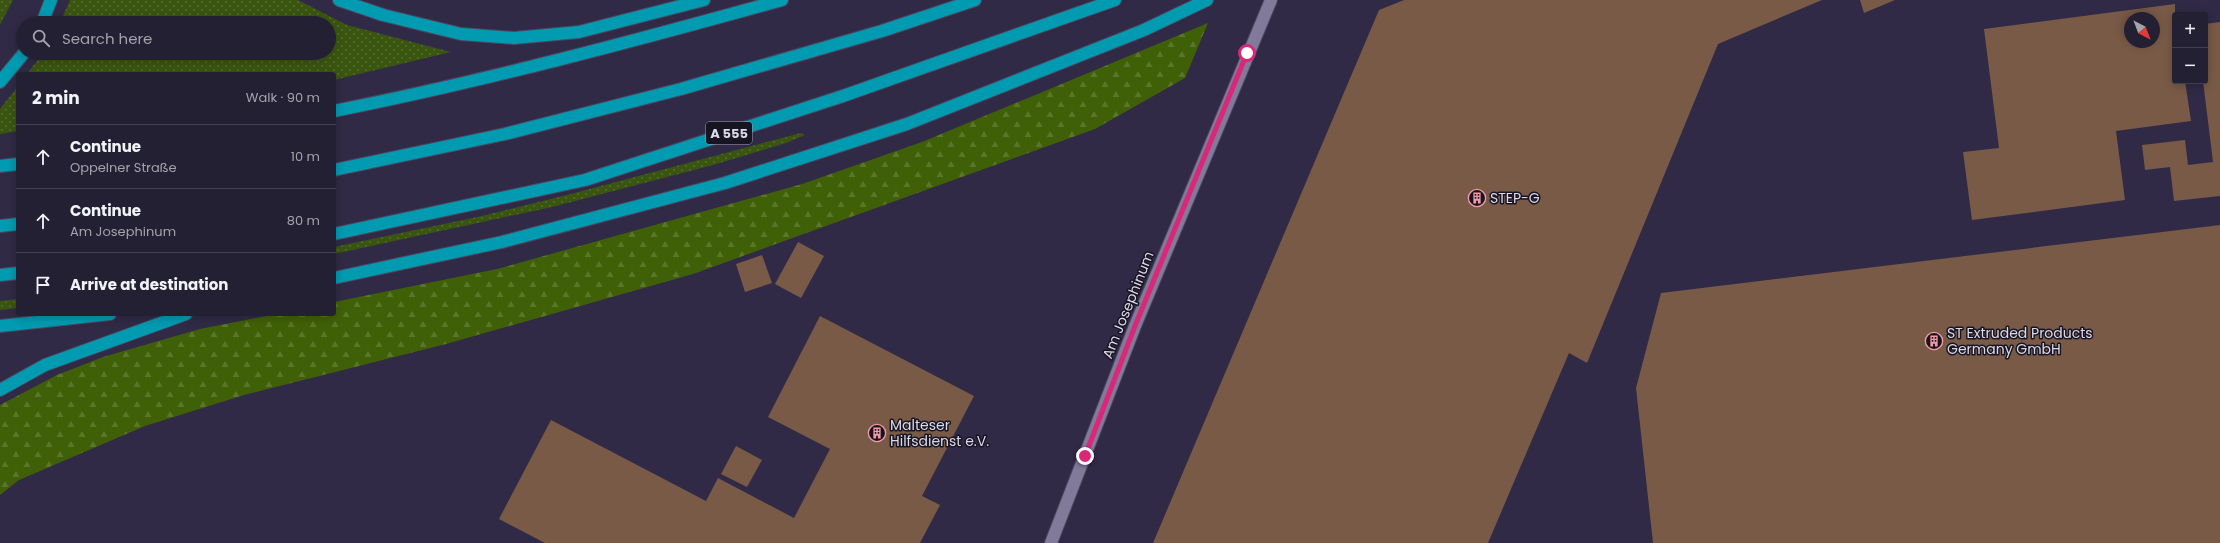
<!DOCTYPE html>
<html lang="en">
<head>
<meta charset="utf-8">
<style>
  :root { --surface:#242034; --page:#2c283c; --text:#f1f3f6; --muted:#a3a3ac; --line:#413e4f }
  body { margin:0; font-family:Poppins,sans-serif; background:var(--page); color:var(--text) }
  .controls { position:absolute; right:12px; top:12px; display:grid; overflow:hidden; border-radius:4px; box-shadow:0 2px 10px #0003 }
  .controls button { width:36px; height:36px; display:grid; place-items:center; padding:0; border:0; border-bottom:1px solid var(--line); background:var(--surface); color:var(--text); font:20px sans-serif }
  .compass { position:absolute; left:2124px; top:12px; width:36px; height:36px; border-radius:50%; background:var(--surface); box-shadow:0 2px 10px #0003; rotate:138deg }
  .stop { position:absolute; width:12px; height:12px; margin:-9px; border:3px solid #db2777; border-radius:50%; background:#fff }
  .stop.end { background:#db2777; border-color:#fff; box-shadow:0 1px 4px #0008 }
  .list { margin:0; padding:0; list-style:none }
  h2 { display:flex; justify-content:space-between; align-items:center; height:52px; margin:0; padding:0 16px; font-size:17px }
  h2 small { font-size:13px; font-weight:400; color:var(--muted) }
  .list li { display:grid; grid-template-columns:26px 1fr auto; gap:12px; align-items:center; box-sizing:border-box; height:64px; padding:0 16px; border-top:1px solid var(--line) }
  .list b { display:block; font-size:15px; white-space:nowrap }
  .list p { margin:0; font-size:13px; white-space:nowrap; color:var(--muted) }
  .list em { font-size:13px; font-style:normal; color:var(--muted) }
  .icon { flex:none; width:22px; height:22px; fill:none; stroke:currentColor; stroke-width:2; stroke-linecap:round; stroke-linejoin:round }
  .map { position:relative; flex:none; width:2220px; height:543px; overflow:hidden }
  .search { position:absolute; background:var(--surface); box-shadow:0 2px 10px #0003; left:16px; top:16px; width:320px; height:44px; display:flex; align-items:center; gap:10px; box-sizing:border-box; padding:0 14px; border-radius:22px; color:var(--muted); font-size:15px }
  .panel { position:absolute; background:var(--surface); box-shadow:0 2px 10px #0003; left:16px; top:72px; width:320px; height:244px; border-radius:4px }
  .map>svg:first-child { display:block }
  .grass { fill:url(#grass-dots) }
  .forest { fill:url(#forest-firs) }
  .building { fill:#785a47; fill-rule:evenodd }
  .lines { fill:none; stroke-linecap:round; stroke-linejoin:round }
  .minor-casing { stroke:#4c465e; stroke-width:14 }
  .highway-casing { stroke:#4c465e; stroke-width:14 }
  .minor { stroke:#817a9b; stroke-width:12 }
  .highway { stroke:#009ab1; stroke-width:12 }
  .route { stroke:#db2777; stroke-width:5 }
  .labels { text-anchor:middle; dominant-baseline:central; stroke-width:3; stroke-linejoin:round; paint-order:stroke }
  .shield { fill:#181522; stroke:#a19eaf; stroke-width:1 }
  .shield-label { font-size:13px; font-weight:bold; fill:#dcd9eb }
  .poi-label { font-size:14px; fill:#dcd9eb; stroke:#181522; text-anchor:start }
  .street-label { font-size:14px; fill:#dcd9eb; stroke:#181522 }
</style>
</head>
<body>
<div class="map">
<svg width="2220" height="543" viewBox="0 0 2220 543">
  <defs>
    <pattern id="grass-dots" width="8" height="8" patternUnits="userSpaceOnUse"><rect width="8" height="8" fill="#3a5510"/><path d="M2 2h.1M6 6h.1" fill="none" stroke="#566d33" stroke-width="1.8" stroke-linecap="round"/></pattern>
    <pattern id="forest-firs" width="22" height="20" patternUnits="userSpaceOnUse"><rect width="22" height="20" fill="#406007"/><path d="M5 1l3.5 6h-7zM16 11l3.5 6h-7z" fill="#5b762b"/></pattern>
  </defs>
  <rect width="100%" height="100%" fill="#302a46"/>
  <!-- grass -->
  <path class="grass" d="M0,0h13l-13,25z
    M70,0h228l49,25 104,27 -117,28v-6h-307l16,-21h286v-30h-269z
    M18,86v45l-18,3v-25z
    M801,133l4,2 -19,8 -73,22 -161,42 -218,47v-7l148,-31 85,-21z
    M18,299v9l-18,2v-9z"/>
  <!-- forest -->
  <path class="forest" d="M1208,23l-23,55 -90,51 -402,145 -247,70 -202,51 -99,31 -126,54 -19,15v-90l57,-30 46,-18 97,-28 77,-15h57v-12l163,-33 305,-85 120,-42z"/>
  <!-- building -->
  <path class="building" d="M1404,0h418l-104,44 -131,319 -18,-10 -81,190h-335l226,-533z
    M1860,0h35l-31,13z
    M2175,4v77h10l6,40 -75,10 9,69 -153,20 -9,-68 36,-4 -15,-119zM2130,18h24v24h-24z
    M2220,22v174l-46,5 -4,-34 -25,3 -3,-25 43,-5 3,25 25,-3 -10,-81 2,-57z
    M2220,225v318h-567l-17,-155 25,-95z
    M798,242l26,14 -23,42 -26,-14z
    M762,255l10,28 -27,9 -9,-28z
    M820,316l154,80 -52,100 18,9 -20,38h-375l-46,-24 52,-99 155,81 12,-23 76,40 36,-69 -62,-32z
    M736,446l26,14 -15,27 -26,-13z"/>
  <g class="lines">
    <defs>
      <path id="minor" d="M1051,543l84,-217 136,-326"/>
      <path id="highway" d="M339,0l44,15 78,19 53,4 65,-6 125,-32
        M42,23l9,-23
        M0,82l24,-29
        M334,111c151,-30 300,-70 448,-111
        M0,166l18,-2
        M334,170l171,-36 176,-45 201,-58 93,-31
        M0,226l18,-2
        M334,234l251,-54 258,-84 272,-96
        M0,275l18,-2
        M334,278l168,-36 223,-59 182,-59 237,-94 63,-30
        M0,326l110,-12
        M0,390l45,-25 141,-51"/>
    </defs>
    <!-- minor casing -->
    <use href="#minor" class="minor-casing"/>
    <!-- highway casing -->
    <use href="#highway" class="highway-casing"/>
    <!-- minor -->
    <use href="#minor" class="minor"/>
    <!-- highway -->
    <use href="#highway" class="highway"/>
  </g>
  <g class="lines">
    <!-- route -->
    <path class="route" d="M1085,456l50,-130 112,-273"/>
  </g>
  <!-- icons -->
  <defs>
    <symbol id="building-ring" viewBox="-11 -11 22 22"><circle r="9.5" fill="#181522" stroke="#f49aa2" stroke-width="1.5"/><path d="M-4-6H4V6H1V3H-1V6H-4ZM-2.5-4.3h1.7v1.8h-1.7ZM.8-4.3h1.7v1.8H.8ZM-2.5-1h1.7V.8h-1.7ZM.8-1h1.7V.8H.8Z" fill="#f49aa2"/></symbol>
  </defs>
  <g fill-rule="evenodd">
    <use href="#building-ring" x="1467" y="188" width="20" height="20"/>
    <use href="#building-ring" x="1924" y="331" width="20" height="20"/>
    <use href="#building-ring" x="867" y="423" width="20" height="20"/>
  </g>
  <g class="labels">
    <!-- shield labels -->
    <rect class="shield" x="706" y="122" width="46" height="22" rx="3"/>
    <g class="shield-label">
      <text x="729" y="133">A 555</text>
    </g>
    <!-- poi labels -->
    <g class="poi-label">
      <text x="1490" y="198">STEP-G</text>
      <text x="1947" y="333">ST Extruded Products<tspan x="1947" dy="16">Germany GmbH</tspan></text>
      <text x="890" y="425">Malteser<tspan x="890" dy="16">Hilfsdienst e.V.</tspan></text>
    </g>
    <!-- street labels -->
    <g class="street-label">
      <text transform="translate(1128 305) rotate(-68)">Am Josephinum</text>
    </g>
  </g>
</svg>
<div class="controls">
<button>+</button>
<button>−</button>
</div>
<svg class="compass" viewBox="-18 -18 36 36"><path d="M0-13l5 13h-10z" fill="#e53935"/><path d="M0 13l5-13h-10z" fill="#a3a3ac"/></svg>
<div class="stop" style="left:1247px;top:53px"></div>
<div class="stop end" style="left:1085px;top:456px"></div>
<div class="search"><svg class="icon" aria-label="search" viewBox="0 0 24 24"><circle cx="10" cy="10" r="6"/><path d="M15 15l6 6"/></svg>Search here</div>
<section class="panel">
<h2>2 min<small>Walk · 90 m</small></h2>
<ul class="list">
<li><svg class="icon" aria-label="ahead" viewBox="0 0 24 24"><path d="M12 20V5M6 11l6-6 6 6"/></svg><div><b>Continue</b><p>Oppelner Straße</p></div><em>10 m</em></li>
<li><svg class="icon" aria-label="ahead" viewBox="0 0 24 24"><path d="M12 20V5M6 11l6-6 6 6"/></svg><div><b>Continue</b><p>Am Josephinum</p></div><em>80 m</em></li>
<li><svg class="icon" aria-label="arrive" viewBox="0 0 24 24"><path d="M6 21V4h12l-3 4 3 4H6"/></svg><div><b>Arrive at destination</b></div></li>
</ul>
</section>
</div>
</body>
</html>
